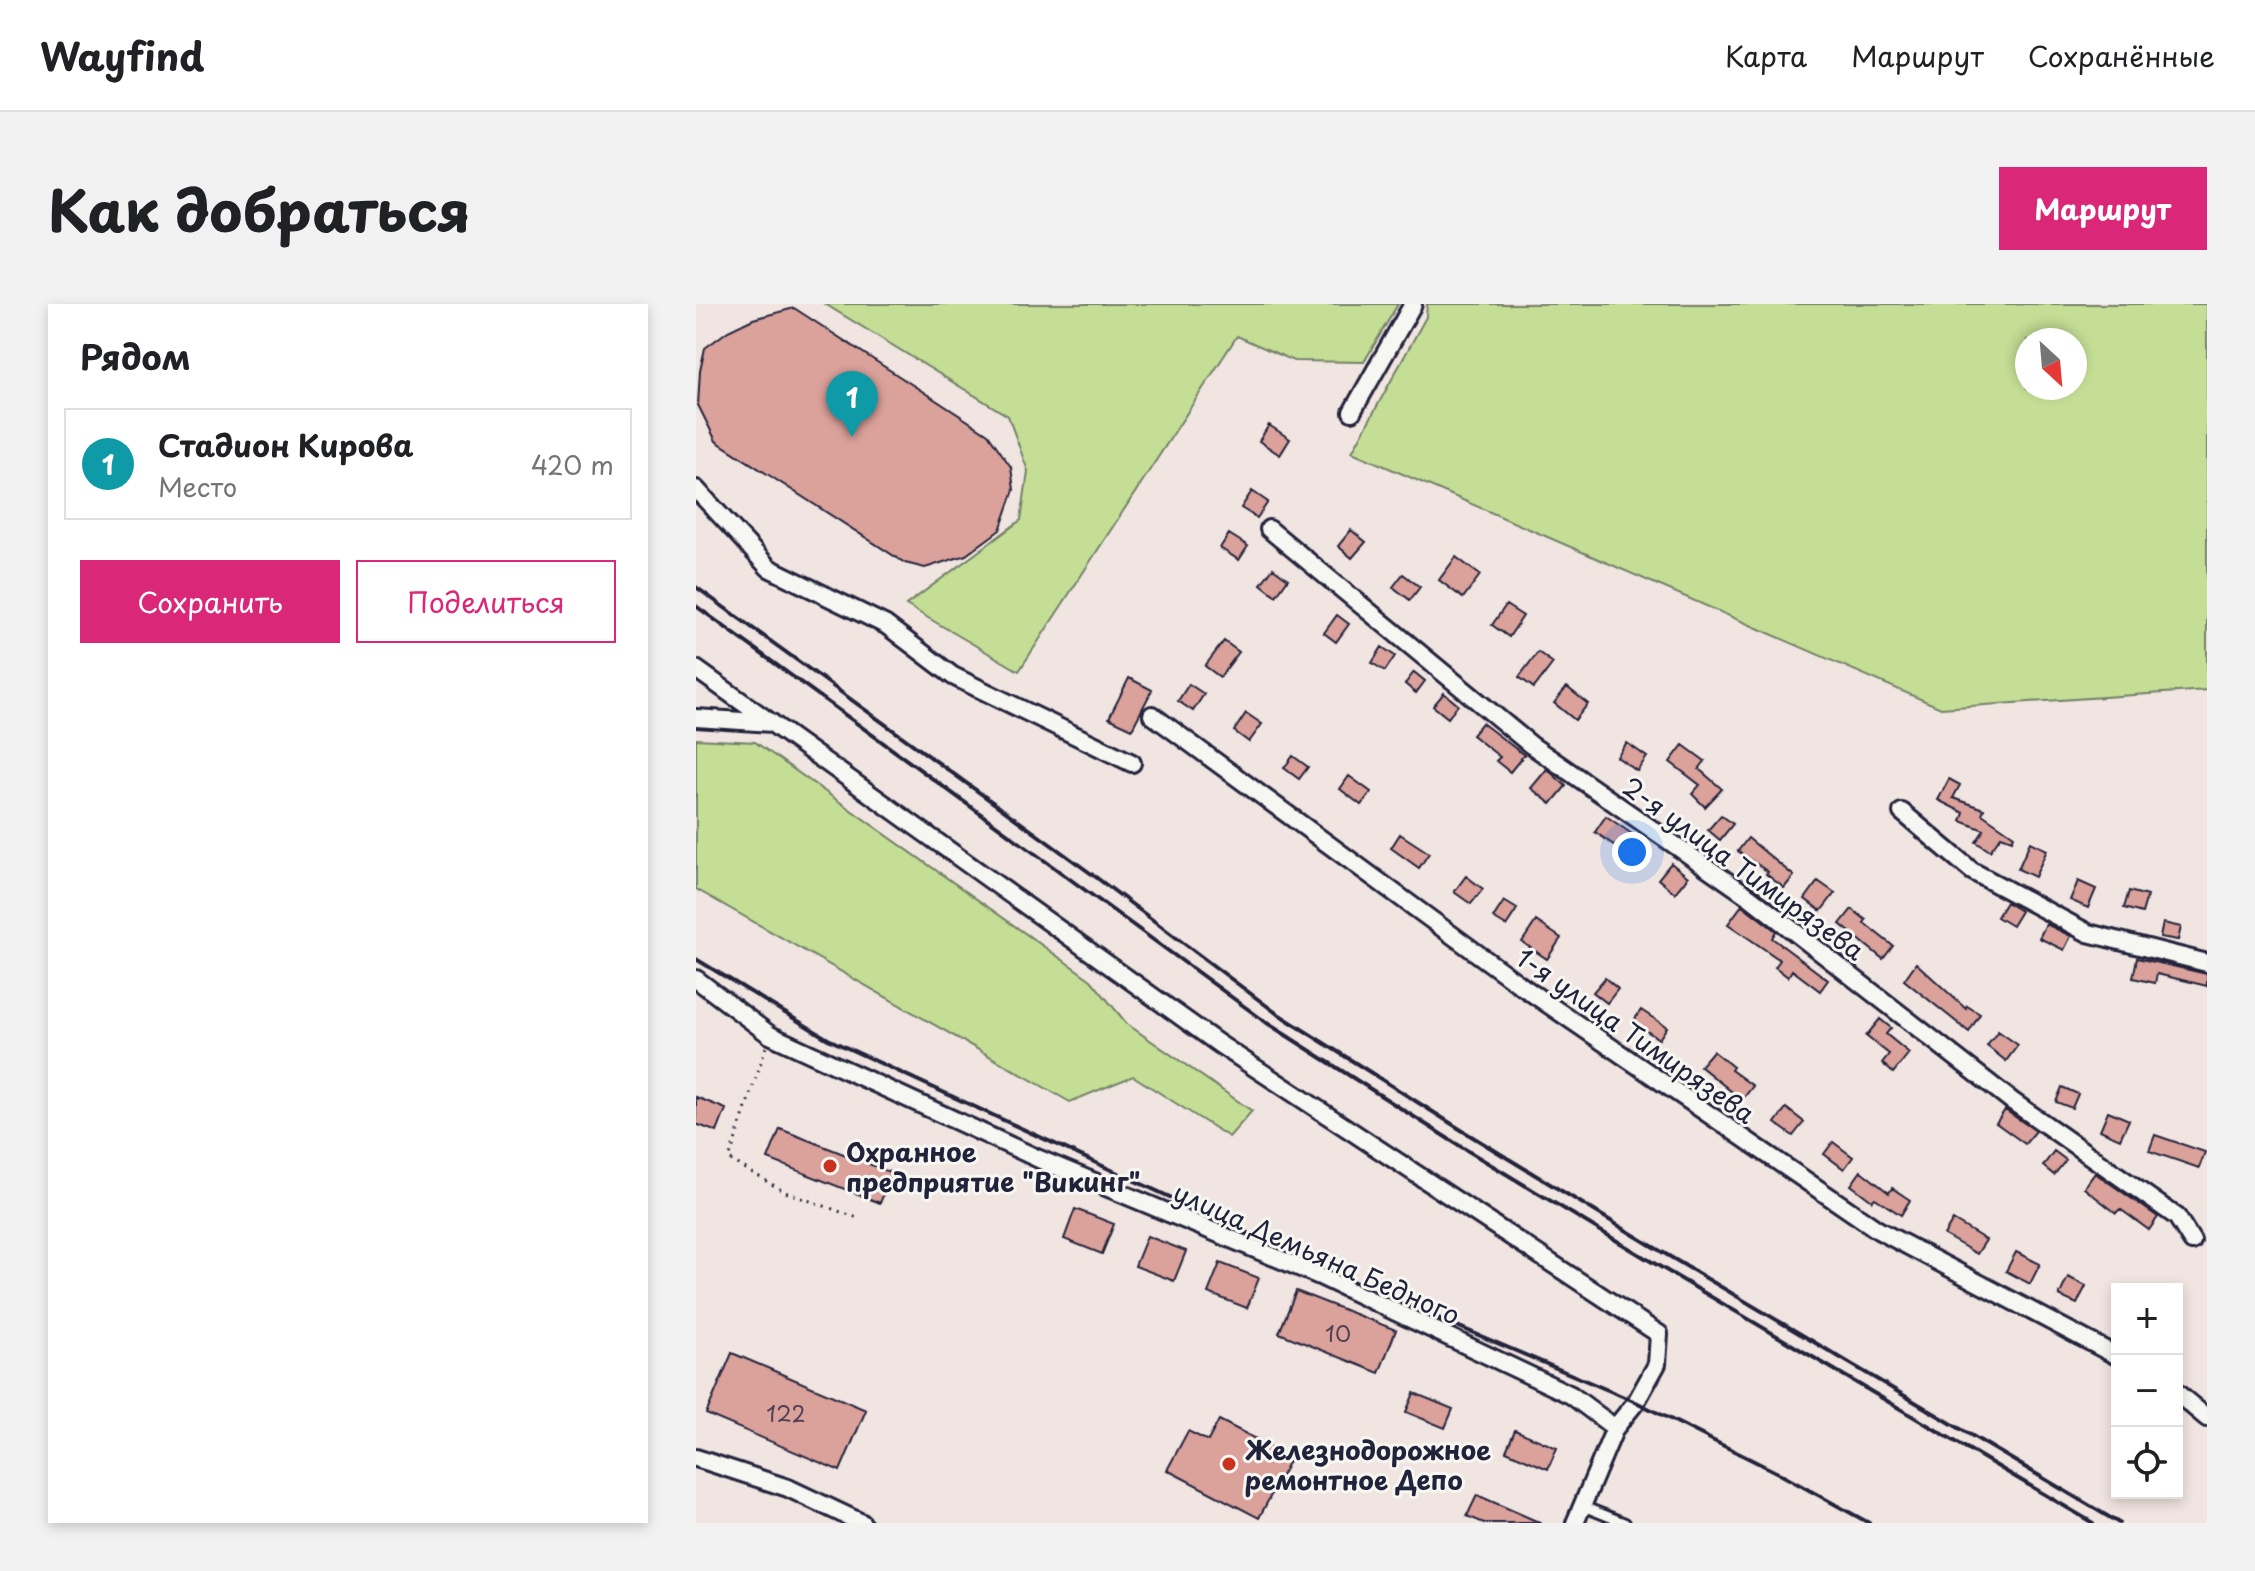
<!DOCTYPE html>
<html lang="ru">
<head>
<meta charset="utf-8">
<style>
  :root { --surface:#fff; --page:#f2f2f2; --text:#202124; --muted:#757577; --line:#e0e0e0; --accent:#db2777 }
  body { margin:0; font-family:"Playpen Sans",sans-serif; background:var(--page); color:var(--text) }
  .controls { position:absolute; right:24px; bottom:24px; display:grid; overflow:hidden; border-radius:0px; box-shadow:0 4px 12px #0003 }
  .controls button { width:72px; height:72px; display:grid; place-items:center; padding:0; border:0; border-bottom:2px solid var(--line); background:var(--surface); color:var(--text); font:40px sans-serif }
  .compass { position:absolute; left:1319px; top:24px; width:72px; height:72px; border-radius:50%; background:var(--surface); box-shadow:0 4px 12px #0003; rotate:154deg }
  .you { position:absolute; left:936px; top:548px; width:28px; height:28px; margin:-20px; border:6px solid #fff; border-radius:50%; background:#1a73e8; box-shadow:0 0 0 12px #1a73e833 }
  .badge { display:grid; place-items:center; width:52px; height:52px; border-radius:50%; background:var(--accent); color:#fff; font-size:26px; font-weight:700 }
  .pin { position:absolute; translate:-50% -66px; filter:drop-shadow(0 2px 4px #0008) }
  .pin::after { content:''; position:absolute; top:42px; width:28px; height:24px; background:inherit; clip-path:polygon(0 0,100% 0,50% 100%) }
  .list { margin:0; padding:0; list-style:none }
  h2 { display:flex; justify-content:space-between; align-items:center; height:104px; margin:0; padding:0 32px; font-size:34px }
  h2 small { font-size:26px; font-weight:400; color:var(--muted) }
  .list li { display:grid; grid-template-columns:52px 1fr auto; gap:24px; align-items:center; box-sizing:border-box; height:112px; margin:0 16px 16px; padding:0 16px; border:2px solid var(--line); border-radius:0px }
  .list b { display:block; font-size:30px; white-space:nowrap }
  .list p { margin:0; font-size:26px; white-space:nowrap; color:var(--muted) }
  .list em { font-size:26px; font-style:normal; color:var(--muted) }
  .actions { display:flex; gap:16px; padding:24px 32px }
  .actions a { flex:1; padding:18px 0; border:2px solid var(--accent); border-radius:0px; text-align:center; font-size:28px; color:var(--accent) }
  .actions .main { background:var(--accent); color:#fff }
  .icon { flex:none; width:44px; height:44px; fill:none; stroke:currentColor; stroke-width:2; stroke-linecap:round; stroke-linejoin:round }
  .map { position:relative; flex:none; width:1511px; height:1219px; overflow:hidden; border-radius:0px }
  header { display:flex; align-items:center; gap:48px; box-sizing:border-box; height:112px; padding:0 40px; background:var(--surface); border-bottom:2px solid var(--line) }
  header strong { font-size:38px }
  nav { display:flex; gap:44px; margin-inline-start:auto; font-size:28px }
  .intro { display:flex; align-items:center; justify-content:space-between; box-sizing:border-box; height:192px; padding:0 48px }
  h1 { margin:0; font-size:56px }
  .button { padding:20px 36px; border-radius:0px; background:var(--accent); color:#fff; font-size:28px; font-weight:700 }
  main { display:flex; gap:48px; padding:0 48px }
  aside { flex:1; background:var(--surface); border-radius:0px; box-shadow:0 4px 12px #0003 }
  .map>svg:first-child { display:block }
  .green { fill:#c4de95; stroke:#738068; stroke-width:2; fill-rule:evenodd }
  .building { fill:#dba19b; stroke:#22223b; stroke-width:2 }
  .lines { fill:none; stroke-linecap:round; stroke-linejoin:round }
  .service-casing { stroke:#22223b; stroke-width:14 }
  .minor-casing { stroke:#22223b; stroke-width:22 }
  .path { stroke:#22223b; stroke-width:3; stroke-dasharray:2 6; stroke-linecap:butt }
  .service { stroke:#f6f6f2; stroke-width:8 }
  .minor { stroke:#f6f6f2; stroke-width:16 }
  .rail { stroke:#22223b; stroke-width:4 }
  .poi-dot { fill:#c8321e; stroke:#f6f6f2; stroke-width:3 }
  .labels { text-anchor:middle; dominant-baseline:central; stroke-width:6; stroke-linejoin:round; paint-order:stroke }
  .number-label { font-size:22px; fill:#504253 }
  .street-label { font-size:26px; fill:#22223b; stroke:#f6f6f2 }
  .poi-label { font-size:26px; font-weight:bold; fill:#22223b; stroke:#f6f6f2; text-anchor:start }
</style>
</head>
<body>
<header>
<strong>Wayfind</strong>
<nav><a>Карта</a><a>Маршрут</a><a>Сохранённые</a></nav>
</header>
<div class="intro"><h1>Как добраться</h1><a class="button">Маршрут</a></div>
<main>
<aside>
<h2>Рядом<small></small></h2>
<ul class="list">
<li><span class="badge" style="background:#0f9aa8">1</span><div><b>Стадион Кирова</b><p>Место</p></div><em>420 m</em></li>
</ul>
<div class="actions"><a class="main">Сохранить</a><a>Поделиться</a></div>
</aside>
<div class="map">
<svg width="1511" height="1219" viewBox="0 0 1511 1219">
  <rect width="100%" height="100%" fill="#f1e5e1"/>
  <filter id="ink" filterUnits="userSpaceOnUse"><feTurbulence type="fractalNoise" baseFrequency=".0125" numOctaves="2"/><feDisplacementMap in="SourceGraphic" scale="16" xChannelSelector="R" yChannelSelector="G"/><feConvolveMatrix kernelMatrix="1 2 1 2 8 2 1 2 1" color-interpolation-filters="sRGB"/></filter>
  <g filter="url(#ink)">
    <!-- green -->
    <path class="green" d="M129,0h573l-34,58 -70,-1 -57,-25 -218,335 -113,-66 115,-85 7,-49 -20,-55z
      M731,0h780v386l-266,18 -589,-256 74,-135zM1379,36v48h-48v-48z
      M0,435l59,3 336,238 36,44 125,87 -23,26 -96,-61 -63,26 -374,-213z"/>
    <!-- building -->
    <path class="building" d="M98,4l194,126 23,33 3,23 -14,40 -34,25 -41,13 -20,-5 -189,-122 -18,-36 2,-34 5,-23 23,-17 25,-12z
      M573,121l21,14 -10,16 -21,-14z
      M556,187l16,11 -11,16 -16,-10z
      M655,226l15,12 -14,16 -14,-12z
      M533,230l19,12 -9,14 -19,-12z
      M760,253l24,18 -17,23 -24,-18z
      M577,264l15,11 -12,17 -15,-12z
      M707,270l17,13 -10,13 -17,-13z
      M810,301l17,11 -14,21 -17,-12z
      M641,311l12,9 -13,18 -12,-9z
      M528,337l15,11 -19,25 -15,-11z
      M686,343l13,9 -10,15 -13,-8z
      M842,348l15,11 -19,25 -15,-11z
      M718,368l11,9 -9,12 -11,-9z
      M433,374l23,12 -20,39 -23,-11z
      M493,380l15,10 -11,17 -15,-10z
      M871,383l21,17 -13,16 -21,-17z
      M748,389l14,12 -10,13 -15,-12z
      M550,409l16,11 -13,18 -15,-11z
      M786,419l42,32 -14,17 -14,-11 4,-4 -28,-22z
      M931,439l20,14 -10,14 -20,-14z
      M987,441l22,16 -6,8 23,20 -17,18 -13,-13 8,-9 -30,-23z
      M597,452l15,11 -9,12 -15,-11z
      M851,465l19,17 -15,18 -20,-16z
      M653,472l22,16 -10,13 -21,-16z
      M1253,475l11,6 -7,13 31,11 -2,5 32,22 -2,4 -11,-4 -11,15 -14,-9 8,-12 -23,-9 3,-8 -26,-13z
      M1025,511l12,9 -13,16 -12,-10z
      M910,512l26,18 -11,16 -26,-18z
      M704,530l29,19 -10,15 -28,-20z
      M1052,534l46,38 -10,12 -18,-14 2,-2 -30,-21z
      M1334,538l17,8 -12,27 -17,-8z
      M975,559l17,14 -13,16 -17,-14z
      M770,572l17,13 -12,15 -17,-12z
      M1122,577l17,12 -14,18 -16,-12z
      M1382,577l18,8 -8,19 -18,-8z
      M1433,587l18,5 -5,17 -18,-5z
      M808,597l13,8 -11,17 -13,-8z
      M1310,598l15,9 -9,15 -15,-9z
      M1046,601l34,26 -4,7 56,42 -8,11 -28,-21 -4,7 -13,-10 5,-7 -52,-36z
      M1156,605l14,11 -2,3 29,23 -10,13 -43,-35z
      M840,617l25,17 -14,21 -25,-17z
      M1467,619l18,4 -3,13 -18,-3z
      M1350,620l25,12 -7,14 -25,-12z
      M1441,654l70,16v12l-50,-12 -2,9 -22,-5z
      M1220,659l50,46 1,-3 13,8 -11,18 -65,-52z
      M909,674l13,11 -11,14 -14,-11z
      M945,706l26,17 -8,12 -26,-17z
      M1184,715l11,9 -5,6 23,19 -16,20 -11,-10 7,-9 -23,-18z
      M1302,727l20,14 -12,16 -19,-15z
      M1017,747l20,16 -2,3 22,16 -11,14 -42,-34z
      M1366,783l16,7 -6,14 -16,-6z
      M0,793l30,12 -9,23 -21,-8z
      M1090,804l18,14 -11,14 -18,-13z
      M1309,806l31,21 -11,13 -29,-21z
      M1412,807l21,9 -9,19 -20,-9z
      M84,825l112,44 -12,30 -112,-44z
      M1459,831l50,17 -6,16 -50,-17z
      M1137,838l20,15 -9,12 -20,-15z
      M1358,847l12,9 -12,15 -11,-9z
      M1165,867l28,22 3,-5 18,12 -9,15 -26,-17 -3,3 -21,-16z
      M1399,869l63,44 -9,13 -29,-21 -4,4 -32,-25z
      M379,905l39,15 -12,30 -38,-15z
      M1257,916l33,20 -9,14 -33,-19z
      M451,932l39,15 -12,30 -39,-15z
      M1320,948l24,12 -10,20 -24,-13z
      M524,959l39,15 -12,30 -39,-15z
      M1372,973l18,9 -9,18 -18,-8z
      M600,987l100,39 -17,43 -100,-40z
      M36,1049l134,57 -26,61 -134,-57z
      M718,1089l39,16 -8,19 -39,-16z
      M523,1116l72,37 -32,61 -92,-48 21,-39 20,10z
      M819,1126l42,18 -9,21 -42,-18z
      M781,1191l64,28h-57l-17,-7z"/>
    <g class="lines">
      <defs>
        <path id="service" d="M886,1202l43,17"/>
        <path id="minor" d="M656,108l61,-108
          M0,185l73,79 117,57 67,51 179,87
          M573,225l262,216 220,153 261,203 165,116 15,24
          M0,365l523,375 440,290 -2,30 -21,38 -21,26 -40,95
          M456,411l371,272 355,243 239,126
          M0,414l76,5
          M1206,508l70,59 116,62 119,30
          M0,675l74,56 269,124 281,117 251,119 44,33
          M1481,1089l30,25
          M0,1154l92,30 74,35"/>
      </defs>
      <!-- service casing -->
      <use href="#service" class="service-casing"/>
      <!-- minor casing -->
      <use href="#minor" class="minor-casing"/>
      <!-- path -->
      <path class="path" d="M70,743l-37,112 56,33 73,26"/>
      <!-- service -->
      <use href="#service" class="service"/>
      <!-- minor -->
      <use href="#minor" class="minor"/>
      <!-- rail -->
      <path class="rail" d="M0,283l397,288 182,137 188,119 189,115 467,277
        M0,302l571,417 188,120 187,113 451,267
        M0,655l132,80 528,244 280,119 142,71 91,50"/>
    </g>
  </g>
  <!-- markers -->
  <g class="poi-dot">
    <circle cx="134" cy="862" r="8"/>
    <circle cx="533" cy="1160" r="8"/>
  </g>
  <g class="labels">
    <!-- number labels -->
    <g class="number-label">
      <text x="642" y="1028">10</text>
      <text x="90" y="1108">122</text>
    </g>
    <!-- street labels -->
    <g class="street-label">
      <text transform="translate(1048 564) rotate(36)">2-я улица Тимирязева</text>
      <text transform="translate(940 731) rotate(35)">1-я улица Тимирязева</text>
      <text transform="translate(621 949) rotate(24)">улица Демьяна Бедного</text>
    </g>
    <!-- poi labels -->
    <g class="poi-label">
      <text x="150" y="847">Охранное<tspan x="150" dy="30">предприятие "Викинг"</tspan></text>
      <text x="549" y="1145">Железнодорожное<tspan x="549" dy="30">ремонтное Депо</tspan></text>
    </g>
  </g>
</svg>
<div class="controls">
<button>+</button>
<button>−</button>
<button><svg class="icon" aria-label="locate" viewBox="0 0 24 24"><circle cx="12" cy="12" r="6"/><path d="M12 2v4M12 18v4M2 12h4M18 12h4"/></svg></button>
</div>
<svg class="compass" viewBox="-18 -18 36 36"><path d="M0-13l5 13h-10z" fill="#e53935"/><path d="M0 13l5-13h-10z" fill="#757577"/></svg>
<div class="you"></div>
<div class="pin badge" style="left:156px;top:133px;background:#0f9aa8">1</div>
</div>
</main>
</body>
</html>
